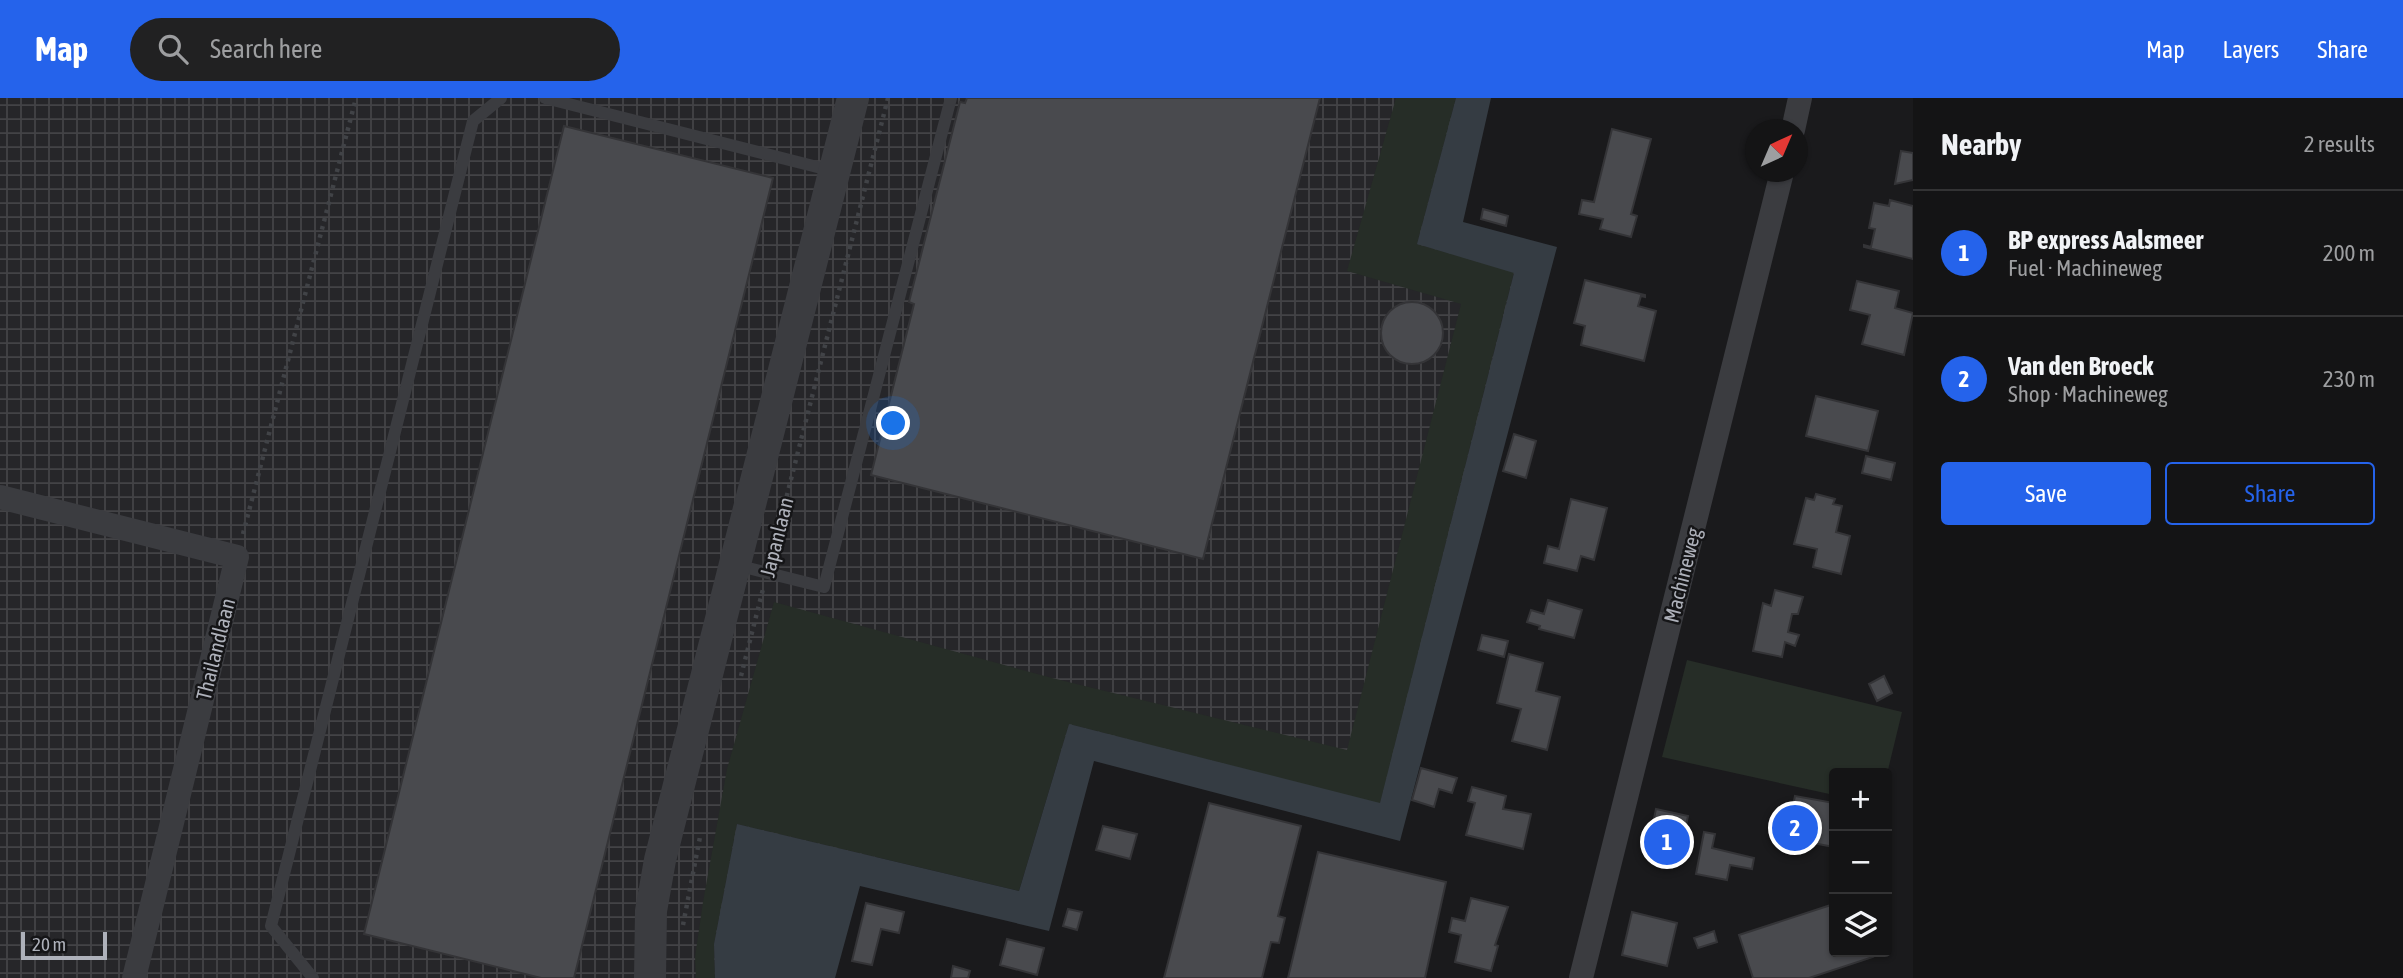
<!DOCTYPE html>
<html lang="en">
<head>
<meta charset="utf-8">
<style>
  :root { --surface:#141415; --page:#212122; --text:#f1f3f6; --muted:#9d9ea0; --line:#333334; --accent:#2563eb }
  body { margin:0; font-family:"Asap Condensed",sans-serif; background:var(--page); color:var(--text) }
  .controls { position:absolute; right:21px; bottom:21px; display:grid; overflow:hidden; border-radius:7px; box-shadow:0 2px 5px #0004 }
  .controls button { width:63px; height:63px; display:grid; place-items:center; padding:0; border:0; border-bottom:2px solid var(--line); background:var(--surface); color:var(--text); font:35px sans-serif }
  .compass { position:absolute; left:1745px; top:21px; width:63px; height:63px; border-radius:50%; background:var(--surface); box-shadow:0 2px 5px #0004; rotate:44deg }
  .scale { position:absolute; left:21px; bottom:18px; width:86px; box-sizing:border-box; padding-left:7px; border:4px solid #aeb1ba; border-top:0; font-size:19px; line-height:24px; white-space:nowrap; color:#aeb1ba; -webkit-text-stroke:5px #151517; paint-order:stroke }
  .you { position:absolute; left:894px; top:326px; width:24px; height:24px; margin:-18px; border:5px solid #fff; border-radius:50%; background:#1a73e8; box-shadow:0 0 0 10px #1a73e833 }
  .badge { display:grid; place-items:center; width:46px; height:46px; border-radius:50%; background:var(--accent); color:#fff; font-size:23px; font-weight:700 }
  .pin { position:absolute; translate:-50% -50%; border:4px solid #fff; box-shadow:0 2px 7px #0006 }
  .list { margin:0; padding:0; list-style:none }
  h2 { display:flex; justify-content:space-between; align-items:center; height:91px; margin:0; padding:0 28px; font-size:30px }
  h2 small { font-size:23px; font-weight:400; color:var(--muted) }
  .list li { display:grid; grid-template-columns:46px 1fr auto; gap:21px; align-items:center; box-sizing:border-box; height:126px; padding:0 28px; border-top:2px solid var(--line) }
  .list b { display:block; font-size:26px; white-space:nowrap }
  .list p { margin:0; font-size:23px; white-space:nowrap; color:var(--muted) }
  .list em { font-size:23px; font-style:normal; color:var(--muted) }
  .actions { display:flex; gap:14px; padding:21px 28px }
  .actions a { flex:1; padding:16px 0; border:2px solid var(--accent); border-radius:7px; text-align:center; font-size:24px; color:var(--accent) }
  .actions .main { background:var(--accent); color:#fff }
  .icon { flex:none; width:38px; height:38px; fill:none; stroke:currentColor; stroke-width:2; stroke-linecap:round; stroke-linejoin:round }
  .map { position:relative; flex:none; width:1913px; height:880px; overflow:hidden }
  header { display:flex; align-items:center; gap:42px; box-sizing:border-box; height:98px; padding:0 35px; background:var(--accent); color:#fff }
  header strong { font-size:33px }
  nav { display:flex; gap:38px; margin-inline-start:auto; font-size:24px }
  .search { width:490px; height:63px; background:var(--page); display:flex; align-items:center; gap:18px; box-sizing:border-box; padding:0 24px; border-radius:38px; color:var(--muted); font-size:26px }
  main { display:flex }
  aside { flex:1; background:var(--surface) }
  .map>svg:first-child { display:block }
  .industrial { fill:url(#industrial-grid) }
  .green { fill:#262d27 }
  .water { fill:#353c43 }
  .building { fill:#494a4e; stroke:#343437; stroke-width:2 }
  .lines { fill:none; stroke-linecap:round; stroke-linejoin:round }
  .path { stroke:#414347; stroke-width:4.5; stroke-dasharray:3.5 5; stroke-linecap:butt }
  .service { stroke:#3b3c40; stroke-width:12 }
  .minor { stroke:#3b3c40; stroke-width:24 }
  .tertiary { stroke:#3b3c40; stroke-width:32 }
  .labels { text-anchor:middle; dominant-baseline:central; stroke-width:5; stroke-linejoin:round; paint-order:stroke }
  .street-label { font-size:21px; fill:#aeb1ba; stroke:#151517 }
</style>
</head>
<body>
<header>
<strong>Map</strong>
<div class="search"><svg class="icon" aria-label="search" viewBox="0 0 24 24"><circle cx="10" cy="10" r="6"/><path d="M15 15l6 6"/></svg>Search here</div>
<nav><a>Map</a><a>Layers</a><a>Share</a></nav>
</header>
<main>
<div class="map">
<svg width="1913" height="880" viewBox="0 0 1913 880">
  <defs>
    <pattern id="industrial-grid" width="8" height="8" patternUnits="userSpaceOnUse" patternTransform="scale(1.75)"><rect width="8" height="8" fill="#262629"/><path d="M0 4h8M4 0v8" fill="none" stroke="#434346"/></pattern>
  </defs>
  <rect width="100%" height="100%" fill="#1a1a1c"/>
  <!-- industrial -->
  <path class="industrial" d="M0,0h1469l-34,132 89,28 -130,560 -310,-74 -232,125 -28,109h-824z"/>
  <!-- green -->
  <path class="green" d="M1396,0h60l-39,146 97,28 -134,532 -311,-80 -50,167 -282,-67 -23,120 1,34h-19l-1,-21 8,-55 24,-133 47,-167 278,76 295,72 114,-446 -114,-33z
    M1687,562l215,52 -15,62 -53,-1v22l-172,-38z"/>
  <!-- water -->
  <path class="water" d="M1456,0h35l-28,124 94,25 -157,594 -306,-80 -45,170 -189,-45 -25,92h-120l-1,-34 23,-120 282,67 50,-167 311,79 134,-530 -97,-29z"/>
  <!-- building -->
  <path class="building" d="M967,0h353l-117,461 -332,-84 43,-171 -5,-2 51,-200 5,1z
    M564,28l209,52 -199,800h-33l-177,-44z
    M1612,31l39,10 -20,75 6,2 -6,21 -31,-8 3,-10 -24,-5 3,-14 12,2z
    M1901,53l12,2v27l-18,4z
    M1890,102l23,6v53l-49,-12v-2l7,2 4,-18 -6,-1 5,-25 15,3z
    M1483,111l25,7 -2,10 -25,-7z
    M1585,182l60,15v2l-4,-1 -3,10 18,5 -12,50 -63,-16 4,-19 -11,-3z
    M1857,183l42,10 -4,17 18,5 -9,42 -42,-11 8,-29 -20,-5z
    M1381 235a31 31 0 1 1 62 0a31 31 0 1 1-62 0Z
    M1816,298l62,15 -10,40 -62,-15z
    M1514,336l22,7 -10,37 -23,-7z
    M1866,358l29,7 -4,17 -29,-7z
    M1816,396l19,5 -2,5 9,2 -6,26 14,4 -9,38 -28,-7 4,-18 -23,-5 12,-46 8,2z
    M1571,401l36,9 -13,52 -13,-4 -4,15 -33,-8 4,-17 11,3z
    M1775,492l28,7 -5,17h-6l-4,18 11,3 -4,11 -10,-4 -3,15 -29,-6 10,-48 8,3z
    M1548,502l34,10 -8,28 -35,-9 1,-3 -13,-4 4,-12 13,4z
    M1482,537l26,6 -4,16 -26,-7z
    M1509,556l34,9 -7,28 24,6 -13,53 -35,-9 9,-32 -24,-6z
    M1884,578l8,17 -15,8 -8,-17z
    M1421,670l36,10 -5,15 -13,-4 -5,18 -22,-7z
    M1472,689l34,9 -3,13 28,5 -8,35 -57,-14 9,-32 -7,-2z
    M1795,698l39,7v44l-48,-9z
    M1209,705l92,23 -23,90 7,2 -6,25 -8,-1 -9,36h-98z
    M1656,711l32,7 -7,34 -32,-7z
    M1103,728l34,8 -7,25 -34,-9z
    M1704,734l11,2 -3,14 42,10 -2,11 -22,-4 -3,15 -31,-6z
    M1318,754l128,30 -21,96h-137z
    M1471,800l37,9 -13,38 3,1 -7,25 -36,-9 6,-27 -12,-3 3,-14 13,3z
    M866,805l38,9 -5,21 -18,-4 -9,36 -20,-4z
    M1834,806v48h37l2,5 -64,21h-56l-14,-43z
    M1068,811l14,3 -5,18 -14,-4z
    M1632,814l45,11 -10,43 -45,-11z
    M1714,833l3,11 -19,6 -4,-10z
    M1007,841l37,9 -7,27 -37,-10z
    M953,868l17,5 -2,7h-17z"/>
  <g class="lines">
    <!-- path -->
    <path class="path" d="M243,436l113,-436
      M772,456l116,-456
      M741,578l22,-87
      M683,827l17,-88"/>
    <!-- service -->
    <path class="service" d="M545,0l288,73
      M736,467l88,22 127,-489
      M313,880l-42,-52 202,-805 28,-23"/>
    <!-- minor -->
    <path class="minor" d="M1793,32l7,-32
      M0,399l237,60 -103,421
      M1581,880l201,-806"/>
    <!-- tertiary -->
    <path class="tertiary" d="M650,880l1,-67 9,-51 193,-762"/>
  </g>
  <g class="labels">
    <!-- street labels -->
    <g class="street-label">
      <text transform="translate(776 439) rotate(-76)">Japanlaan</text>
      <text transform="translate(1682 477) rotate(-76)">Machineweg</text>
      <text transform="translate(215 551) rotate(-76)">Thailandlaan</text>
    </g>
  </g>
</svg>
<div class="controls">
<button>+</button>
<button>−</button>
<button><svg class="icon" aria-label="layers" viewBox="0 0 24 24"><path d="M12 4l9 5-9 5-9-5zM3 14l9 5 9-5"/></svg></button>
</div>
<svg class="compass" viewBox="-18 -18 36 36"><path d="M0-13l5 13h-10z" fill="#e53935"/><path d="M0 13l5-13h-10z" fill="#9d9ea0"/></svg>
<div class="scale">20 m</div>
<div class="you"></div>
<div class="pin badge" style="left:1667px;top:744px">1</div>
<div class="pin badge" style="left:1795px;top:730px">2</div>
</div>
<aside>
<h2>Nearby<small>2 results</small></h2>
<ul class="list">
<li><span class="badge">1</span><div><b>BP express Aalsmeer</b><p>Fuel · Machineweg</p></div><em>200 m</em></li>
<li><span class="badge">2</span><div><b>Van den Broeck</b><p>Shop · Machineweg</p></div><em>230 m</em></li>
</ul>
<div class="actions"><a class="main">Save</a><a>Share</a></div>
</aside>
</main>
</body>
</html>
